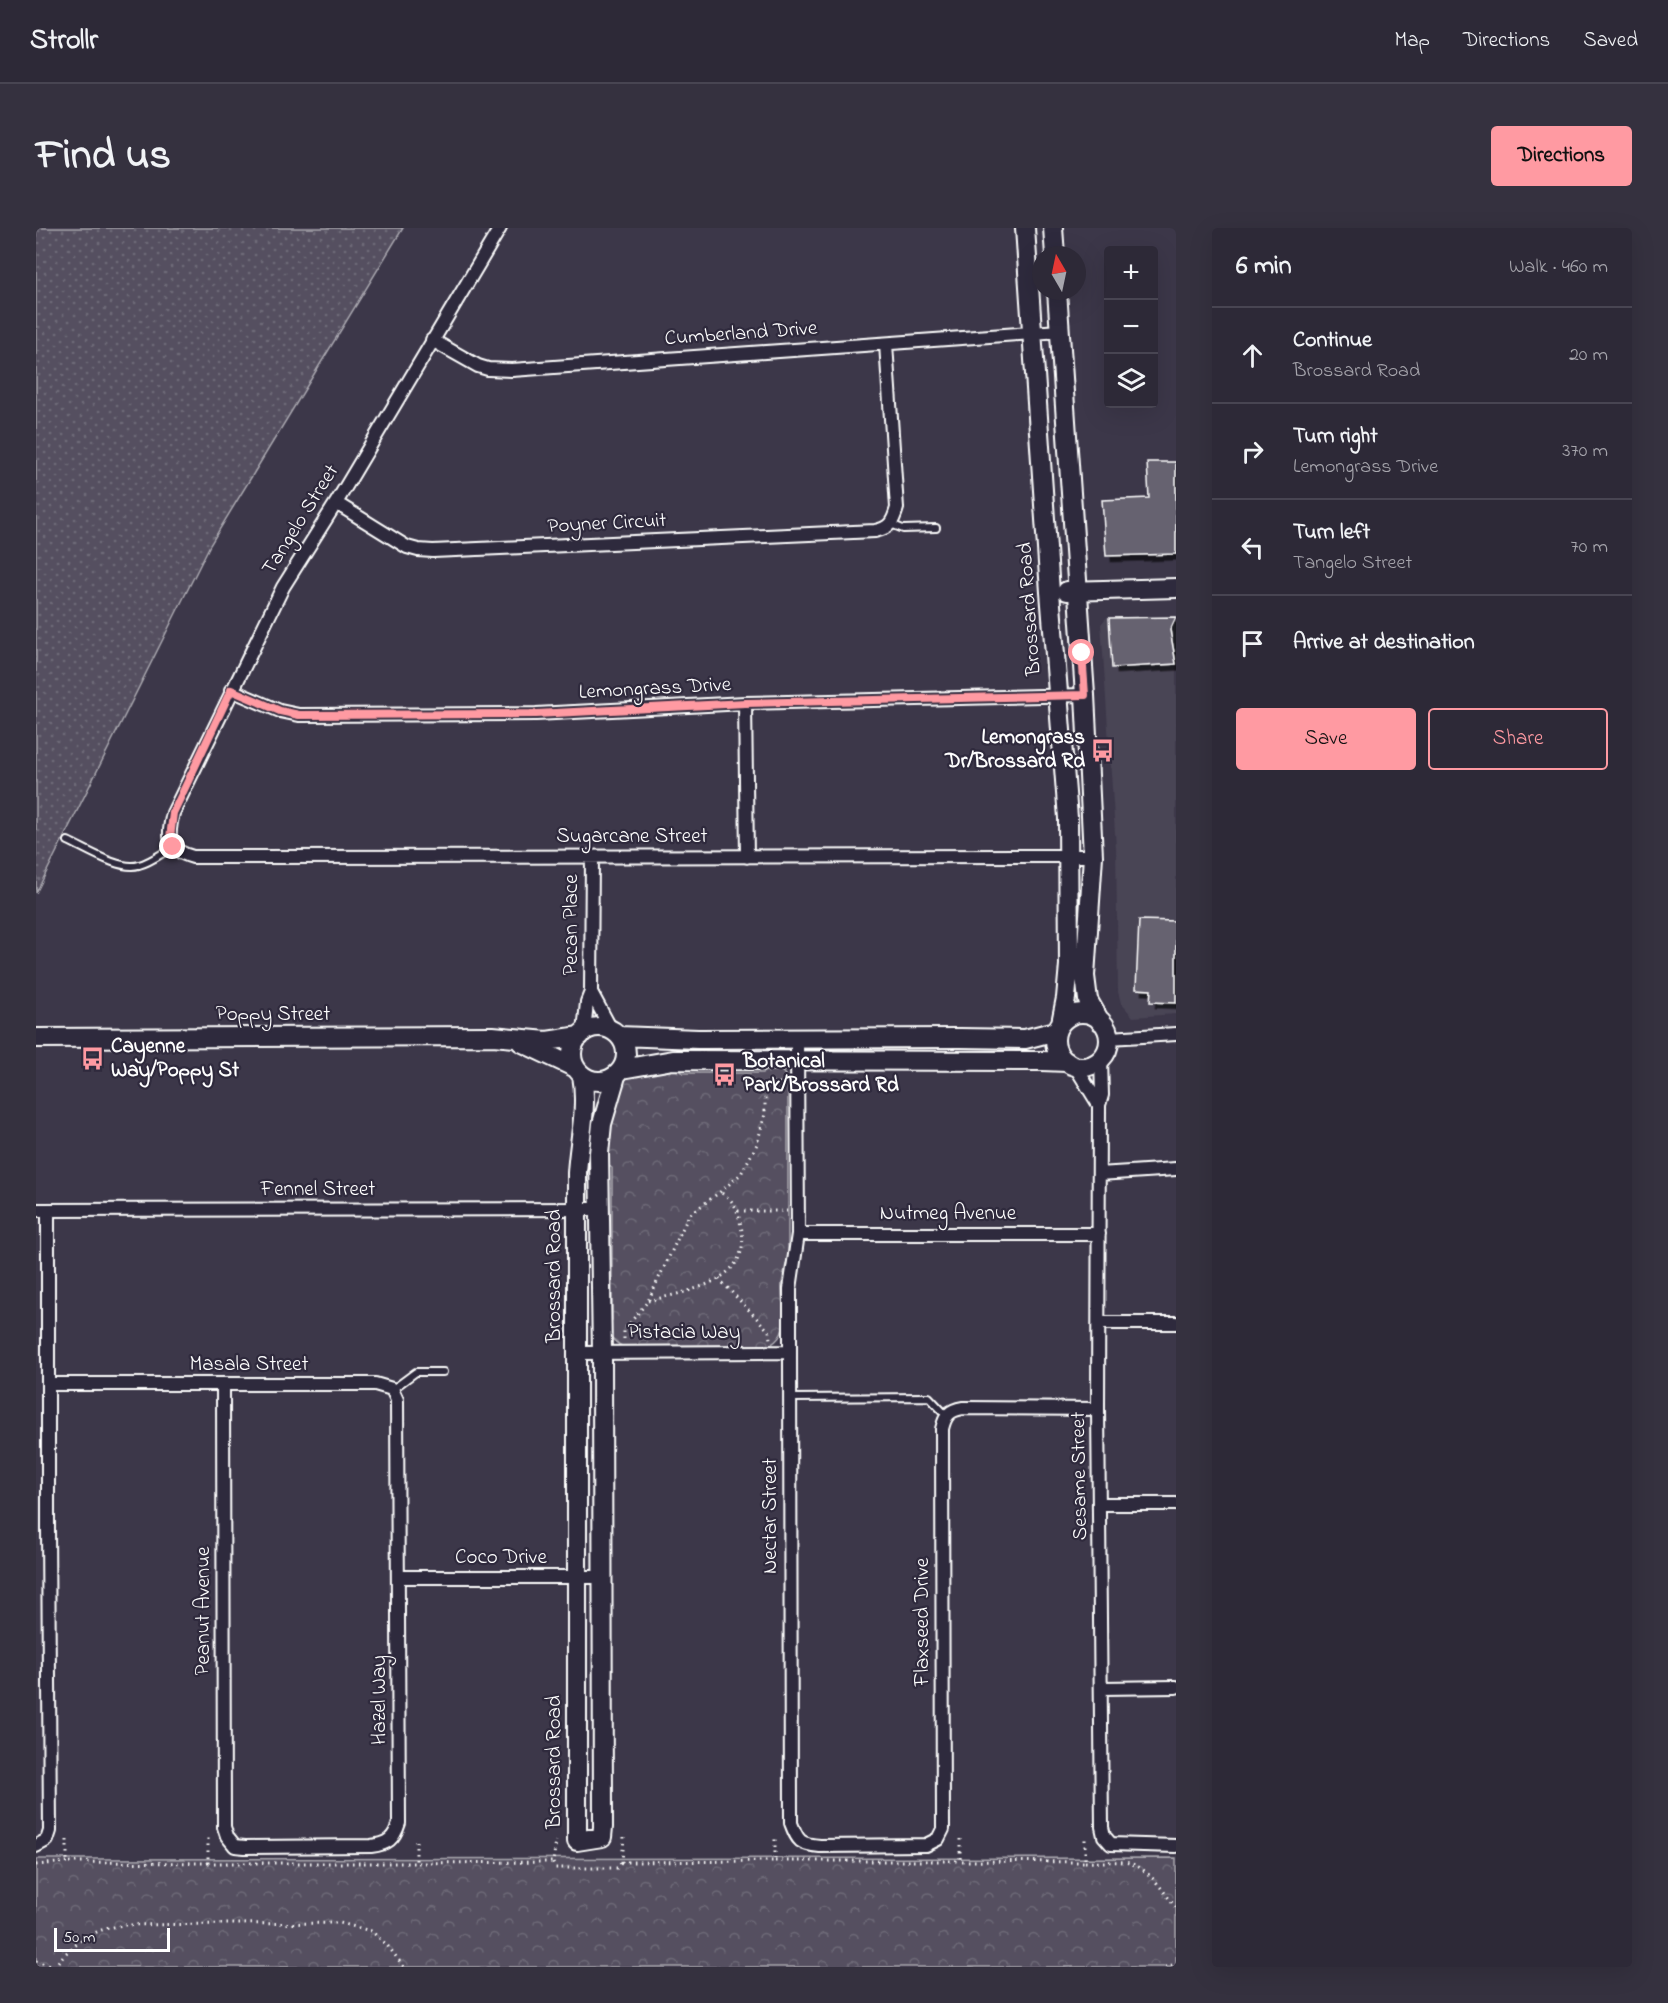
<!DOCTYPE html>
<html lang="en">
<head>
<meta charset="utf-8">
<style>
  :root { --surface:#2d2937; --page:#35313f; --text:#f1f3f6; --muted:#a7a6ad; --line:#484552; --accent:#ff9aa2 }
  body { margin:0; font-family:"Indie Flower",sans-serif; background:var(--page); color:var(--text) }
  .controls { position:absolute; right:18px; top:18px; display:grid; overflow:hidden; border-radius:6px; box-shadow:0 6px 24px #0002 }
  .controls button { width:54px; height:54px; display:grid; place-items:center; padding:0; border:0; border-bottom:2px solid var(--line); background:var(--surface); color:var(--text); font:30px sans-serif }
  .compass { position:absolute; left:996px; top:18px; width:54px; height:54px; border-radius:50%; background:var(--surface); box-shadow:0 6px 24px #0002; rotate:351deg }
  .scale { position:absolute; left:18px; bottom:15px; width:116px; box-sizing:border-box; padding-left:6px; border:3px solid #fff; border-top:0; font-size:16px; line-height:21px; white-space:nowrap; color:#fff; -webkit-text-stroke:4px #2f2a3d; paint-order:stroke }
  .stop { position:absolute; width:18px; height:18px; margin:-14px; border:4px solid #ff9aa2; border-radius:50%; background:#fff }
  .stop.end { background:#ff9aa2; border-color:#fff; box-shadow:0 2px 6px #0008 }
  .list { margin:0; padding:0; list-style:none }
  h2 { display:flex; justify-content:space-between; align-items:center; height:78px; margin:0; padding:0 24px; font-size:26px }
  h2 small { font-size:20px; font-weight:400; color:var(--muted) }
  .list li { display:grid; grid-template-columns:39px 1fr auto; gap:18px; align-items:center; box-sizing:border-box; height:96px; padding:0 24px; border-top:2px solid var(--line) }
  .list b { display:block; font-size:22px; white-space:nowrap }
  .list p { margin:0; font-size:20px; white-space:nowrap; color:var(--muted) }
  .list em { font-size:20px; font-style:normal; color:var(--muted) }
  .actions { display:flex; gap:12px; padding:18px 24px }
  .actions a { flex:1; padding:14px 0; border:2px solid var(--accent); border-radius:6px; text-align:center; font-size:21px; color:var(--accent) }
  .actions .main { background:var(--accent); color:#111 }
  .icon { flex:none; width:33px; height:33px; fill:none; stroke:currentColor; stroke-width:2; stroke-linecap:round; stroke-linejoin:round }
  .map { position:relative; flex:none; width:1140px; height:1739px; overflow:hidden; border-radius:6px }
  header { display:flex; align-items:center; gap:36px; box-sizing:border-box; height:84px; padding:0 30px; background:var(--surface); border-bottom:2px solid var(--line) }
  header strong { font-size:28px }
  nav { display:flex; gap:33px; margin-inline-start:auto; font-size:21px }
  .intro { display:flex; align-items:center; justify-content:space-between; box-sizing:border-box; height:144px; padding:0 36px }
  h1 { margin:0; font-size:42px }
  .button { padding:15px 27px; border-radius:6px; background:var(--accent); color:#111; font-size:21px; font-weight:700 }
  main { display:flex; gap:36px; padding:0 36px }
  aside { flex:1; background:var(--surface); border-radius:6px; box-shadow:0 6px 24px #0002 }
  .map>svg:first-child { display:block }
  .built { fill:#494455 }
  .grass { fill:url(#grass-dots); stroke:#aaa8b0; stroke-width:1.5 }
  .park { fill:url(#park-crowns); stroke:#aaa8b0; stroke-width:1.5 }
  .building { fill:#666270; stroke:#fff; stroke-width:1.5; filter:url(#shadow) }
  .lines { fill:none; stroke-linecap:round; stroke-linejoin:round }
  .lane-casing { stroke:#fff; stroke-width:10 }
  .street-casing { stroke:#fff; stroke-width:16 }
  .secondary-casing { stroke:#fff; stroke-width:22 }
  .path { stroke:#fff; stroke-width:3; stroke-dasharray:1.5 4.5; stroke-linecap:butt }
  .lane { stroke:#2f2a3d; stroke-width:6 }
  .street { stroke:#2f2a3d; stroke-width:12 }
  .secondary { stroke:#2f2a3d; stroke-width:18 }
  .route { stroke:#ff9aa2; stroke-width:8 }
  .labels { text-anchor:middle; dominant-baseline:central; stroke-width:4.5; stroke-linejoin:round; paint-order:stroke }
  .street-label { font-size:21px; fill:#fff; stroke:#2f2a3d }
  .poi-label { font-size:21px; font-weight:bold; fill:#fff; stroke:#2f2a3d; text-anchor:start }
</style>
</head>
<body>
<header>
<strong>Strollr</strong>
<nav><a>Map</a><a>Directions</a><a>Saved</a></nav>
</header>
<div class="intro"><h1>Find us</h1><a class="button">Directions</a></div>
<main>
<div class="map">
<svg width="1140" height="1739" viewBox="0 0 1140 1739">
  <defs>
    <pattern id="grass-dots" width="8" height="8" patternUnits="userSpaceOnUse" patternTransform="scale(1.5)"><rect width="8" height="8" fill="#555060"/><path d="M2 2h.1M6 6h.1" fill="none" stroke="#6e6a78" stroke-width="1.8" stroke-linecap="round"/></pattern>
    <pattern id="park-crowns" width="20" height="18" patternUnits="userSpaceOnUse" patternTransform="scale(1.5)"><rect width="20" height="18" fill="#555060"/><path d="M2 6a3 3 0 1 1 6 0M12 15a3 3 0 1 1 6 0" fill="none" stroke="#6e6a78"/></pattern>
    <filter id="shadow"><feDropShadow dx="5.5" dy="5.5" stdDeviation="0" flood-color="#0009"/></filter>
  </defs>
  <rect width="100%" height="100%" fill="#3c3749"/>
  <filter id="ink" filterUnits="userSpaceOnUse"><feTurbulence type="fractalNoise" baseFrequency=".0167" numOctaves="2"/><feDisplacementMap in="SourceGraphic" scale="12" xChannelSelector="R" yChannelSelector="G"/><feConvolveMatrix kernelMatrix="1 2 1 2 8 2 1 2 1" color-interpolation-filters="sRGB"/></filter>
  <g filter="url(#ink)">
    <!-- built -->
    <path class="built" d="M1140,388v398l-43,3 -12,-14 -3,-11 -2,-144 -15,-224 6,-7z"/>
    <!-- grass -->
    <path class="grass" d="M0,0h367l-193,317 -174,348z"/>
    <!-- park -->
    <path class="park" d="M638,836l9,9h80l5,-5c11,0 15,2 20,12v176c-2,9 -5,19 -6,28 -2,21 11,49 -12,61l-148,1c-10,-5 -12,-10 -14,-21l4,-5v-152l-8,-6 1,-24 19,-57 10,-9z
      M1140,1630v109h-1140v-108z"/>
    <!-- building -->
    <path class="building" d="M1111,234h29v92l-70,2 -4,-56 47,-2z
      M1140,389l-6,13 6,34 -64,4 -3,-50z
      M1103,692l37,1v82l-26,-1 1,-12 -15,-1z"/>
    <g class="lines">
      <defs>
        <path id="lane" d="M855,296l12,5 33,-1
          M32,613c18,8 52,30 71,24 12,-3 23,-12 34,-18
          M357,1161l23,-17h27
          M755,1170l138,-1 17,18"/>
        <path id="street" d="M464,0l-164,275 -53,84 -110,226c-6,24 -6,37 20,44l900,-1
          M396,112l46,26 10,3 24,1 548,-39
          M300,275l71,44 11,3 15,1 442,-20c15,-3 18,-9 22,-23l-11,-164
          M195,462l49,21 19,4 237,-1 209,-11 340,-8
          M709,475l2,154
          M555,764l21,39
          M548,804l3,-30 4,-10 1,-135
          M761,810l1,196 -8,55v63l1,471c7,19 9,21 29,23l106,-1 12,-6 5,-10 -1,-400c3,-13 7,-19 21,-21l135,1
          M1073,810l67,-4
          M1065,831l1,36 -3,10 -1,304 4,418 2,9 7,8 65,2
          M1039,838l24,39
          M1063,946l77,-5
          M0,982l564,-1
          M762,1006h301
          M1063,1095h77
          M541,1125l213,-1
          M13,1156h326l17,5 5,11 2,423c-5,16 -11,21 -28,23l-126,1 -10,-1 -8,-10 -3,-9 -1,-442
          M1063,1276h77
          M363,1349h204
          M1066,1460l74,-1
          M0,1618l11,-6 3,-9 -2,-304v-317"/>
        <path id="secondary" d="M989,0l25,364 18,226 1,147 -3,33 -5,25
          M1017,0l2,27
          M1021,63l28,404 8,161 -8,120 3,24 12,21
          M1031,363l109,-3
          M1019 812a27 27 0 1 1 54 0a27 27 0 1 1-54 0Z
          M536 826a27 27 0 1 1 54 0a27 27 0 1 1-54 0Z
          M583,808l79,3 262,-1 65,1 31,-8
          M0,810l457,-2 54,5 33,-5
          M485,814l55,26
          M586,841l51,-9 369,1 25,1
          M546,847c6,33 -3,65 -5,98v668l25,-4 1,-10 -1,-474 -3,-200 3,-29 14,-48"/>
      </defs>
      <!-- lane casing -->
      <use href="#lane" class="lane-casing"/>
      <!-- street casing -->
      <use href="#street" class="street-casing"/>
      <!-- secondary casing -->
      <use href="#secondary" class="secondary-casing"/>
      <!-- path -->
      <path class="path" d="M702,983h49
        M683,1051l50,52 1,8
        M612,1073c40,-10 106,-19 93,-75 -4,-17 -5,-24 -21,-34
        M588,1111v-9l24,-29 41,-86 31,-23 21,-18 16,-30 8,-30v-31h19
        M588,1609l-2,25 153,-1v-24
        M924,1611v22l125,1v-26
        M31,1612v22l141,1v-26
        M380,1613v22l137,-1 3,-21
        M739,1633h185
        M1049,1634c13,1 25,-1 38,0 24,2 40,29 53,46
        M172,1635h208
        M517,1635l2,5h62l5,-6
        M0,1637l31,-3
        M0,1733l18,6
        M19,1739c6,-13 31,-31 44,-36 7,-3 16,-4 23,-6l218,-2 31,8 16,14 17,22
        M1129,1739l11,-3"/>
      <!-- lane -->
      <use href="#lane" class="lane"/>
      <!-- street -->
      <use href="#street" class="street"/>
      <!-- secondary -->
      <use href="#secondary" class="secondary"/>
    </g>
  </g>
  <g class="lines" filter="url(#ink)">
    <!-- route -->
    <path class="route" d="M137,619l-3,-9 3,-25 58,-123 49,21 19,4 237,-1 209,-11 340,-8 -3,-42"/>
  </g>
  <!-- icons -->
  <defs>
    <symbol id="bus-bare" viewBox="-9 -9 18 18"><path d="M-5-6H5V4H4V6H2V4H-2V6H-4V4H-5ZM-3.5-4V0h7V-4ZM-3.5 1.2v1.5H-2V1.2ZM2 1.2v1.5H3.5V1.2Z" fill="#ff9aa2" stroke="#2f2a3d" stroke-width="2.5" paint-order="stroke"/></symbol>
  </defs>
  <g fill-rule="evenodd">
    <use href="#bus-bare" x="1050" y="506" width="33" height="33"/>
    <use href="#bus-bare" x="40" y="814" width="33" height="33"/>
    <use href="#bus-bare" x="672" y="830" width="33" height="33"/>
  </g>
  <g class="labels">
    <!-- street labels -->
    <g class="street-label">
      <text transform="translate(705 106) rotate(-4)">Cumberland Drive</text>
      <text transform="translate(265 292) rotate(-58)">Tangelo Street</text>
      <text transform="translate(571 296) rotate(-3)">Poyner Circuit</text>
      <text transform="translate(994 381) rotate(-94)">Brossard Road</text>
      <text transform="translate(619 461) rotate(-3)">Lemongrass Drive</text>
      <text x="596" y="609">Sugarcane Street</text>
      <text transform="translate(536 697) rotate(-90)">Pecan Place</text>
      <text x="237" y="787">Poppy Street</text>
      <text x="282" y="962">Fennel Street</text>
      <text x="912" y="986">Nutmeg Avenue</text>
      <text transform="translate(519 1048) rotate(-90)">Brossard Road</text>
      <text x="648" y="1105">Pistacia Way</text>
      <text x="213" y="1137">Masala Street</text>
      <text transform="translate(1044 1248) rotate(-91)">Sesame Street</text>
      <text transform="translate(735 1288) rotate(-90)">Nectar Street</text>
      <text x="465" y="1330">Coco Drive</text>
      <text transform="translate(168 1383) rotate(-90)">Peanut Avenue</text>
      <text transform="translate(887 1394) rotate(-90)">Flaxseed Drive</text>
      <text transform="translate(344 1472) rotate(-90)">Hazel Way</text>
      <text transform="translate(519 1534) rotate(-90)">Brossard Road</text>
    </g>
    <!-- poi labels -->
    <g class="poi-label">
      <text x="1049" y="510" text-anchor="end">Lemongrass<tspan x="1049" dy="24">Dr/Brossard Rd</tspan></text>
      <text x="75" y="819">Cayenne<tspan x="75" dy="24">Way/Poppy St</tspan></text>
      <text x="707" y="834">Botanical<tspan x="707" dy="24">Park/Brossard Rd</tspan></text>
    </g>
  </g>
</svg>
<div class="controls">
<button>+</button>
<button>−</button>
<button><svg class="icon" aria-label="layers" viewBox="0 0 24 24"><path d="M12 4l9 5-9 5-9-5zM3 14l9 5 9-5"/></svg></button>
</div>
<svg class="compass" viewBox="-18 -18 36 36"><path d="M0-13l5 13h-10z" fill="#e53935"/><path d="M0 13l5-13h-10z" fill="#a7a6ad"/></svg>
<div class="scale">50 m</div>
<div class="stop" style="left:1046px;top:425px"></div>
<div class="stop end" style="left:137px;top:619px"></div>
</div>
<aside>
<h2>6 min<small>Walk · 460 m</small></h2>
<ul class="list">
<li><svg class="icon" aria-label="ahead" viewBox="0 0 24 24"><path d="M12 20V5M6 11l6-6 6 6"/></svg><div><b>Continue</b><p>Brossard Road</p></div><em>20 m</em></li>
<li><svg class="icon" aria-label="right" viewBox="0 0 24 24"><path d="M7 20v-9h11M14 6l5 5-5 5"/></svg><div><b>Turn right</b><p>Lemongrass Drive</p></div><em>370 m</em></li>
<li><svg class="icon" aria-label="left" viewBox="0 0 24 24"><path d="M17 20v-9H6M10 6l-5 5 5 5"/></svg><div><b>Turn left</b><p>Tangelo Street</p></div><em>70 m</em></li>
<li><svg class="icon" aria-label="arrive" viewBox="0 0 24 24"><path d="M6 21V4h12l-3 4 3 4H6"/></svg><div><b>Arrive at destination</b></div></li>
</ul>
<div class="actions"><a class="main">Save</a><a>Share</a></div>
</aside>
</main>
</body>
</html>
